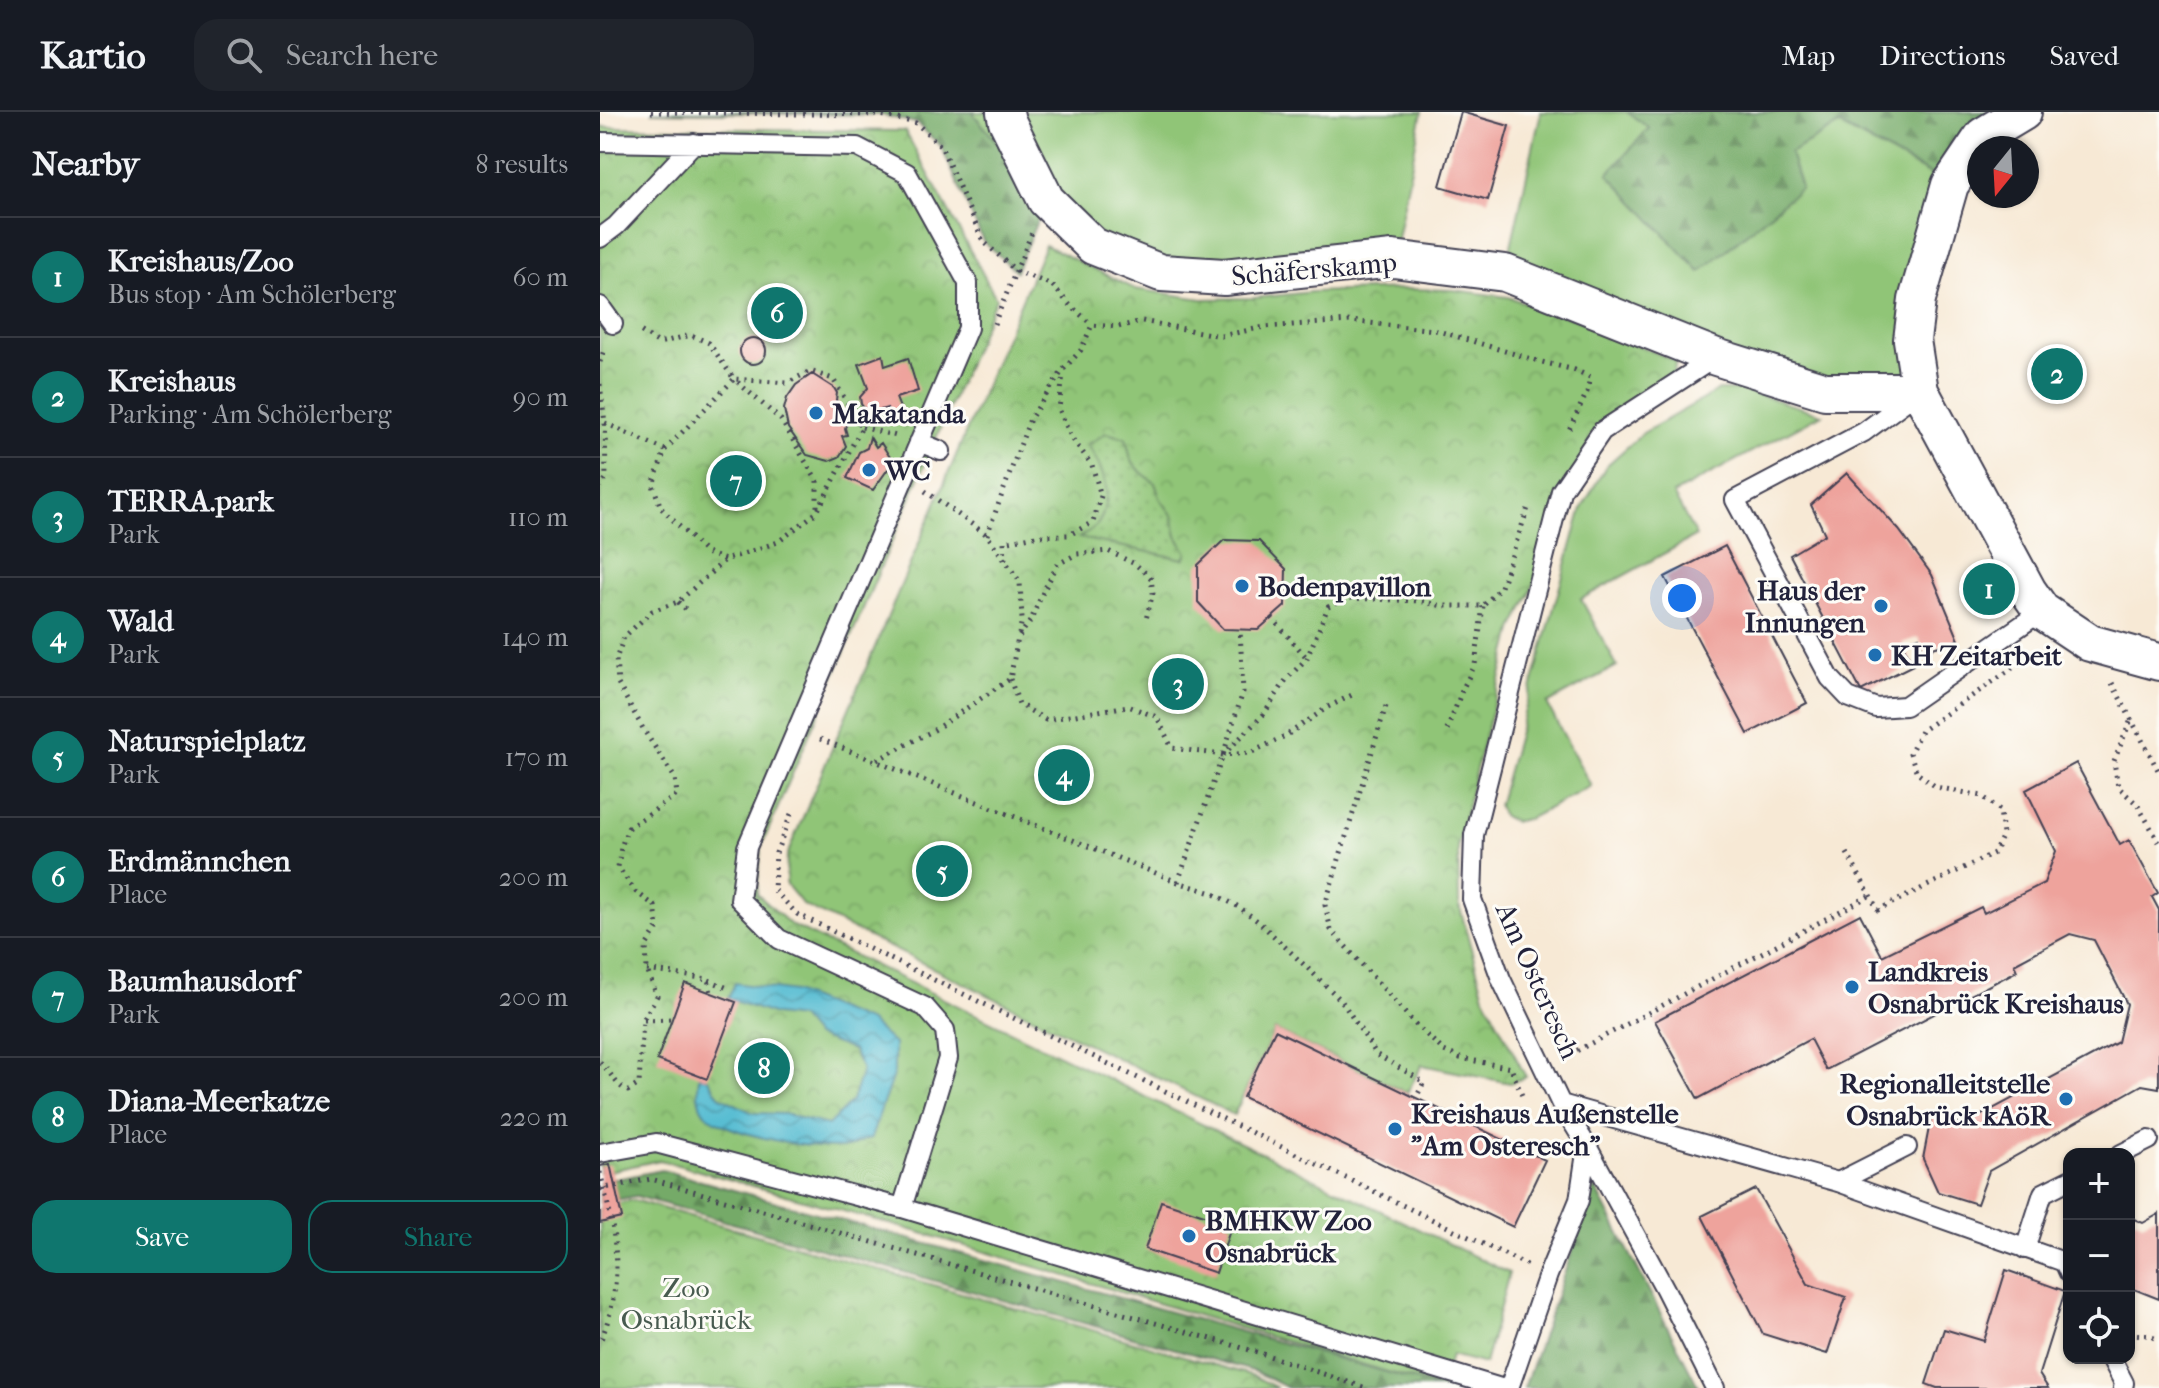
<!DOCTYPE html>
<html lang="en">
<head>
<meta charset="utf-8">
<style>
  :root { --surface:#171b24; --page:#20242c; --text:#f1f3f6; --muted:#9ea1a6; --line:#363941; --accent:#0f766e }
  body { margin:0; font-family:"IM FELL French Canon",serif; background:var(--page); color:var(--text) }
  .controls { position:absolute; right:24px; bottom:24px; display:grid; overflow:hidden; border-radius:16px; box-shadow:0 2px 6px #0004 }
  .controls button { width:72px; height:72px; display:grid; place-items:center; padding:0; border:0; border-bottom:2px solid var(--line); background:var(--surface); color:var(--text); font:40px sans-serif }
  .compass { position:absolute; left:1367px; top:24px; width:72px; height:72px; border-radius:50%; background:var(--surface); box-shadow:0 2px 6px #0004; rotate:198deg }
  .you { position:absolute; left:1082px; top:486px; width:28px; height:28px; margin:-20px; border:6px solid #fff; border-radius:50%; background:#1a73e8; box-shadow:0 0 0 12px #1a73e833 }
  .badge { display:grid; place-items:center; width:52px; height:52px; border-radius:50%; background:var(--accent); color:#fff; font-size:26px; font-weight:700 }
  .pin { position:absolute; translate:-50% -50%; border:4px solid #fff; box-shadow:0 2px 8px #0006 }
  .list { margin:0; padding:0; list-style:none }
  h2 { display:flex; justify-content:space-between; align-items:center; height:104px; margin:0; padding:0 32px; font-size:34px }
  h2 small { font-size:26px; font-weight:400; color:var(--muted) }
  .list li { display:grid; grid-template-columns:52px 1fr auto; gap:24px; align-items:center; box-sizing:border-box; height:120px; padding:0 32px; border-top:2px solid var(--line) }
  .list b { display:block; font-size:30px; white-space:nowrap }
  .list p { margin:0; font-size:26px; white-space:nowrap; color:var(--muted) }
  .list em { font-size:26px; font-style:normal; color:var(--muted) }
  .actions { display:flex; gap:16px; padding:24px 32px }
  .actions a { flex:1; padding:18px 0; border:2px solid var(--accent); border-radius:24px; text-align:center; font-size:28px; color:var(--accent) }
  .actions .main { background:var(--accent); color:#fff }
  .icon { flex:none; width:44px; height:44px; fill:none; stroke:currentColor; stroke-width:2; stroke-linecap:round; stroke-linejoin:round }
  .map { position:relative; flex:none; width:1559px; height:1276px; overflow:hidden }
  header { display:flex; align-items:center; gap:48px; box-sizing:border-box; height:112px; padding:0 40px; background:var(--surface); border-bottom:2px solid var(--line) }
  header strong { font-size:38px }
  nav { display:flex; gap:44px; margin-inline-start:auto; font-size:28px }
  .search { width:560px; height:72px; background:var(--page); display:flex; align-items:center; gap:20px; box-sizing:border-box; padding:0 28px; border-radius:24px; color:var(--muted); font-size:30px }
  main { display:flex }
  aside { flex:1; background:var(--surface) }
  .map>svg:first-child { display:block }
  .grass { fill:#90c577; stroke:#597459; stroke-width:2 }
  .forest { fill:url(#forest-firs); stroke:#4b6652; stroke-width:2 }
  .park { fill:url(#park-crowns); stroke:#597459; stroke-width:2 }
  .garden { fill:url(#garden-dots); stroke:#597459; stroke-width:2 }
  .water { fill:url(#water-waves); stroke:#3a6e86; stroke-width:2 }
  .building { fill:#eea39c }
  .lines { fill:none; stroke-linecap:round; stroke-linejoin:round }
  .service-casing { stroke:#424052; stroke-width:22 }
  .minor-casing { stroke:#424052; stroke-width:40 }
  .path { stroke:#424052; stroke-width:5; stroke-dasharray:2 6; stroke-linecap:butt }
  .service { stroke:#fff; stroke-width:18 }
  .minor { stroke:#fff; stroke-width:36 }
  .path-bridge { stroke:#424052; stroke-width:5; stroke-dasharray:2 6; stroke-linecap:butt }
  .poi-dot { fill:#1f6fb2; stroke:#fdfcf7; stroke-width:3 }
  .labels { text-anchor:middle; dominant-baseline:central; stroke-width:6; stroke-linejoin:round; paint-order:stroke }
  .street-label { font-size:28px; fill:#22223b; stroke:#fdfcf7 }
  .poi-label { font-size:28px; font-weight:bold; fill:#22223b; stroke:#fdfcf7; text-anchor:start }
  .park-label { font-size:28px; fill:#485b50; stroke:#fdfcf7 }
</style>
</head>
<body>
<header>
<strong>Kartio</strong>
<div class="search"><svg class="icon" aria-label="search" viewBox="0 0 24 24"><circle cx="10" cy="10" r="6"/><path d="M15 15l6 6"/></svg>Search here</div>
<nav><a>Map</a><a>Directions</a><a>Saved</a></nav>
</header>
<main>
<aside>
<h2>Nearby<small>8 results</small></h2>
<ul class="list">
<li><span class="badge">1</span><div><b>Kreishaus/Zoo</b><p>Bus stop · Am Schölerberg</p></div><em>60 m</em></li>
<li><span class="badge">2</span><div><b>Kreishaus</b><p>Parking · Am Schölerberg</p></div><em>90 m</em></li>
<li><span class="badge">3</span><div><b>TERRA.park</b><p>Park</p></div><em>110 m</em></li>
<li><span class="badge">4</span><div><b>Wald</b><p>Park</p></div><em>140 m</em></li>
<li><span class="badge">5</span><div><b>Naturspielplatz</b><p>Park</p></div><em>170 m</em></li>
<li><span class="badge">6</span><div><b>Erdmännchen</b><p>Place</p></div><em>200 m</em></li>
<li><span class="badge">7</span><div><b>Baumhausdorf</b><p>Park</p></div><em>200 m</em></li>
<li><span class="badge">8</span><div><b>Diana-Meerkatze</b><p>Place</p></div><em>220 m</em></li>
</ul>
<div class="actions"><a class="main">Save</a><a>Share</a></div>
</aside>
<div class="map">
<svg width="1559" height="1276" viewBox="0 0 1559 1276">
  <defs>
    <pattern id="forest-firs" width="22" height="20" patternUnits="userSpaceOnUse" patternTransform="scale(2)"><rect width="22" height="20" fill="#74aa68"/><path d="M5 1l3.5 6h-7zM16 11l3.5 6h-7z" fill="#5f8a57"/></pattern>
    <pattern id="park-crowns" width="20" height="18" patternUnits="userSpaceOnUse" patternTransform="scale(2)"><rect width="20" height="18" fill="#90c577"/><path d="M2 6a3 3 0 1 1 6 0M12 15a3 3 0 1 1 6 0" fill="none" stroke="#7ca968"/></pattern>
    <pattern id="garden-dots" width="8" height="8" patternUnits="userSpaceOnUse" patternTransform="scale(2)"><rect width="8" height="8" fill="#90c577"/><path d="M2 2h.1M6 6h.1" fill="none" stroke="#7ca968" stroke-width="1.8" stroke-linecap="round"/></pattern>
    <pattern id="water-waves" width="16" height="10" patternUnits="userSpaceOnUse" patternTransform="scale(2)"><rect width="16" height="10" fill="#53bbd1"/><path d="M0 5q4-4 8 0t8 0" fill="none" stroke="#4498ab"/></pattern>
  </defs>
  <rect width="100%" height="100%" fill="#fdfcf7"/>
  <filter id="ink" filterUnits="userSpaceOnUse"><feTurbulence type="fractalNoise" baseFrequency=".0125" numOctaves="2"/><feDisplacementMap in="SourceGraphic" scale="16" xChannelSelector="R" yChannelSelector="G"/><feConvolveMatrix kernelMatrix="1 2 1 2 8 2 1 2 1" color-interpolation-filters="sRGB"/></filter>
  <filter id="wash" filterUnits="userSpaceOnUse"><feTurbulence type="fractalNoise" baseFrequency=".006" numOctaves="4" result="noise"/><feDisplacementMap in="SourceGraphic" scale="32" xChannelSelector="R" yChannelSelector="G"/><feGaussianBlur stdDeviation="1.8" result="paint"/><feColorMatrix in="noise" values="0 0 0 0 0 0 0 0 0 0 0 0 0 0 0 0 0 1.4 0 .05"/><feComposite in="paint" operator="in"/></filter>
  <g filter="url(#wash)">
    <rect width="100%" height="100%" fill="#f7e9d5"/>
    <!-- grass -->
    <path class="grass" d="M374,0h448l-29,147 -232,14 -115,-73 -72,-85z
      M941,0h86l22,15 141,26 49,-28 111,60 -30,206h-95l-320,-118z
      M1119,278h24l79,24 -149,80 23,42 -115,63 36,67 -70,38 44,82 -61,32 -16,4 -11,-6 -5,-10 84,-298 24,-42 37,-33z"/>
    <!-- forest -->
    <path class="forest" d="M51,0h323v3l72,85 -30,71 -33,-30 -42,-95 -25,-23 -35,-8z
      M1027,0h396l-73,73 -111,-60 -49,28 11,35 -101,84 -92,-98 41,-46z
      M62,1058l781,218h-155l-32,-16 -620,-176 -36,7v-21z
      M995,1074l104,202h-175z"/>
    <!-- park -->
    <path class="park" d="M0,15l305,4 91,167 -235,549 -4,47 34,31 718,348 -24,91 -34,-9 -9,33 -520,-155 -262,-73 -60,13z
      M445,133l90,44 67,10 52,-1 58,-6 93,-3 49,1 54,7 72,24 96,40 -3,16 -82,59 -61,158 -16,33 -39,146 -17,72 1,59 25,92 42,81 -16,6 -88,-18 -15,28 -132,-63 -41,85 -431,-210 -17,-21 1,-29z
      M33,1088l621,176 23,12h-677v-181z"/>
    <!-- garden -->
    <path class="garden" d="M506,321l20,5 5,22 10,12 14,11 5,15 12,17 5,21 10,17 -3,6 -105,-21c6,-5 16,-9 20,-16 16,-27 4,-54 -12,-77z"/>
    <!-- water -->
    <path class="water" d="M135,871l59,9 76,30 24,22v28l-23,66c-8,2 -16,7 -24,9 -26,5 -127,-13 -143,-35 -8,-11 -6,-22 -5,-36l9,3 11,17 34,17 31,1 44,11 24,-24 10,-31 -9,-20 -38,-14 -15,-18 -25,-3 -47,-16z"/>
    <g id="blocks">
      <!-- building -->
      <path class="building" d="M861,0l48,14 -21,74 -48,-14z
        M140 239a13 13 0 1 1 26 0a13 13 0 1 1-26 0Z
        M283,243l2,11 23,-8 10,33 -22,7 6,15 -14,5 -1,-10 -13,4 -8,-1 -5,-7 -1,-7 8,-9 -9,-24z
        M212,262l22,14 3,5 -1,7 13,18 -4,10 2,7 -5,1 4,10 -7,11 -10,4 -22,-6 -19,-27 -4,-19 3,-11 9,-13z
        M270,325l6,10 5,-4 12,19 -20,28 -26,-12 12,-26 8,-4z
        M1247,361l52,57 33,45 27,65 -36,11 -4,-14 -17,6 11,22 -52,26 -71,-136 35,-21 -14,-29z
        M624,428l35,1 27,28 -1,37 -27,24 -35,-1 -25,-27v-37z
        M1125,434l82,157 -59,31 -83,-157z
        M1476,651l44,82 9,-5 29,53 -6,4 7,13v178l-17,-3 -153,86 -12,33 -39,-12 -15,-33 9,-47 31,13 155,-83 9,-38 -33,-64 -24,-6 -56,30 3,7 -191,99 -16,-31 -112,60 -43,-78 205,-107 22,42 99,-49 3,6 60,-30 12,-32 -30,-61z
        M85,871l51,19 -29,77 -50,-19z
        M675,918l270,130 -32,67 -270,-130z
        M10,1052l12,54 -22,5v-57z
        M1156,1077l52,95 38,13 -19,57 -64,-20 -61,-118z
        M561,1089l71,23 -16,49 -71,-24z
        M1559,1102v85l-30,-12v-70l14,6z
        M1406,1158l59,21 -26,83 9,14h-111l-11,-4 18,-55 40,12z"/>
    </g>
  </g>
  <g filter="url(#ink)">
    <use href="#blocks" fill-opacity="0" stroke="#424052" stroke-width="2"/>
    <g class="lines">
      <defs>
        <path id="service" d="M0,30l257,5 50,26 61,110v45l-221,519 -7,53 39,39 146,68 20,23 3,28 -46,150
          M0,126l16,-12 78,-83
          M0,194l13,18
          M1314,283l-50,37 -129,68 95,178 18,19 28,11 29,-2 137,-95
          M319,330l22,9
          M961,992l277,78 226,80 5,11
          M0,1041l56,-10 246,65 599,180
          M1521,1042l28,-14
          M1238,1070l69,-35
          M1425,1137l18,-56 26,-13
          M1511,1246l13,25 -1,5
          M909,1276l39,-113 31,-75 8,-54
          M1115,1276l-50,-99 -78,-143 -26,-42 -60,-125 -29,-80 2,-64 87,-344 41,-60 114,-74"/>
        <path id="minor" d="M405,0l2,9 39,79 47,46 68,27 63,4 169,-18 112,14 211,84 109,34h95
          M1423,0l-40,24 -33,49 -33,115 -5,40 8,51 108,200 14,20 48,32 69,19"/>
      </defs>
      <!-- service casing -->
      <use href="#service" class="service-casing"/>
      <!-- minor casing -->
      <use href="#minor" class="minor-casing"/>
      <!-- path -->
      <path class="path" d="M51,0l230,3 35,8 25,23 42,95 33,30 36,14 17,19 23,21
        M394,212l39,-94
        M0,250l5,-15
        M0,272l5,39 1,56 -6,7
        M5,311l60,27 -12,35 8,23 45,45 19,7
        M262,315l34,9
        M65,338l69,-71 47,41 36,61v26
        M325,379l62,44 33,47 2,37 -3,15
        M387,423l43,-116 33,-49 18,-20 11,-25 26,2 24,-6 79,15 43,-9 86,-6 85,9 103,31 37,9 15,7 -3,15 -19,40
        M405,448l-1,-18 32,-6 33,-1 24,-13 8,-26 -9,-31 -21,-28 -12,-28 4,-35
        M78,490l11,10
        M672,506l35,40
        M410,567l9,25 27,16 82,-14 29,11 15,31 51,7 27,-2 37,-18 41,-28 26,-13
        M1512,571l47,89
        M786,594l-61,199 6,25 85,95 28,26 16,7 51,10 12,30
        M1530,610l-16,39 4,26 19,17 22,38
        M847,618l16,-42 12,-23 8,-59
        M220,627l358,143 34,11 27,14 20,15 82,78 36,55 47,27 -8,16
        M623,643l41,-41 22,-34 21,-22 21,-51 20,-9 71,3 24,5h40l18,-19 27,-79
        M277,648l57,-30 76,-51 8,-41 13,-18 12,-28 15,-28 19,-10 31,-3 27,13 16,14 2,15 -7,26
        M191,702l-15,39 -2,37 23,24 730,351
        M1247,741l31,57 116,-57 9,-18 -3,-25 -18,-14 -46,-9 -19,-14 -7,-20 11,-22 118,-81
        M578,770l45,-127 20,-63 -3,-63
        M47,858l61,9 3,14
        M109,868l21,9
        M44,908l28,-1
        M963,946l306,-162
        M0,950c11,10 15,23 28,29l11,-7 4,-64 14,-24 -10,-26 -1,-24 12,-18 -3,-22 -19,-14 -18,-25 3,-20 7,-19 49,-33 -2,-17 -30,-46 -27,-48 -2,-25 8,-22 28,-26 26,-9 47,-42 53,-18 39,-30 45,-85 -29,-48 -23,-8 -23,12 -53,-4 -25,-36 -18,-8 -32,8 -22,-14
        M0,1077l51,-10 606,173 109,36
        M1529,1222l18,1 12,5"/>
      <!-- service -->
      <use href="#service" class="service"/>
      <!-- minor -->
      <use href="#minor" class="minor"/>
      <!-- path-bridge -->
      <path class="path-bridge" d="M0,1060c16,63 26,108 0,170"/>
    </g>
  </g>
  <!-- markers -->
  <g class="poi-dot">
    <circle cx="216" cy="301" r="8"/>
    <circle cx="269" cy="358" r="8"/>
    <circle cx="642" cy="474" r="8"/>
    <circle cx="1281" cy="494" r="8"/>
    <circle cx="1275" cy="543" r="8"/>
    <circle cx="1252" cy="875" r="8"/>
    <circle cx="1466" cy="987" r="8"/>
    <circle cx="795" cy="1017" r="8"/>
    <circle cx="589" cy="1124" r="8"/>
  </g>
  <g class="labels">
    <!-- street labels -->
    <g class="street-label">
      <text transform="translate(714 157) rotate(-5)">Schäferskamp</text>
      <text transform="translate(938 869) rotate(66)">Am Osteresch</text>
    </g>
    <!-- poi labels -->
    <g class="poi-label">
      <text x="232" y="301">Makatanda</text>
      <text x="285" y="358">WC</text>
      <text x="658" y="474">Bodenpavillon</text>
      <text x="1265" y="478" text-anchor="end">Haus der<tspan x="1265" dy="32">Innungen</tspan></text>
      <text x="1291" y="543">KH Zeitarbeit</text>
      <text x="1268" y="859">Landkreis<tspan x="1268" dy="32">Osnabrück Kreishaus</tspan></text>
      <text x="1450" y="971" text-anchor="end">Regionalleitstelle<tspan x="1450" dy="32">Osnabrück kAöR</tspan></text>
      <text x="811" y="1001">Kreishaus Außenstelle<tspan x="811" dy="32">"Am Osteresch"</tspan></text>
      <text x="605" y="1108">BMHKW Zoo<tspan x="605" dy="32">Osnabrück</tspan></text>
    </g>
    <!-- park labels -->
    <g class="park-label">
      <text x="86" y="1175">Zoo<tspan x="86" dy="32">Osnabrück</tspan></text>
    </g>
  </g>
</svg>
<div class="controls">
<button>+</button>
<button>−</button>
<button><svg class="icon" aria-label="locate" viewBox="0 0 24 24"><circle cx="12" cy="12" r="6"/><path d="M12 2v4M12 18v4M2 12h4M18 12h4"/></svg></button>
</div>
<svg class="compass" viewBox="-18 -18 36 36"><path d="M0-13l5 13h-10z" fill="#e53935"/><path d="M0 13l5-13h-10z" fill="#9ea1a6"/></svg>
<div class="you"></div>
<div class="pin badge" style="left:1389px;top:477px">1</div>
<div class="pin badge" style="left:1457px;top:262px">2</div>
<div class="pin badge" style="left:578px;top:572px">3</div>
<div class="pin badge" style="left:464px;top:663px">4</div>
<div class="pin badge" style="left:342px;top:759px">5</div>
<div class="pin badge" style="left:177px;top:201px">6</div>
<div class="pin badge" style="left:136px;top:369px">7</div>
<div class="pin badge" style="left:164px;top:956px">8</div>
</div>
</main>
</body>
</html>
